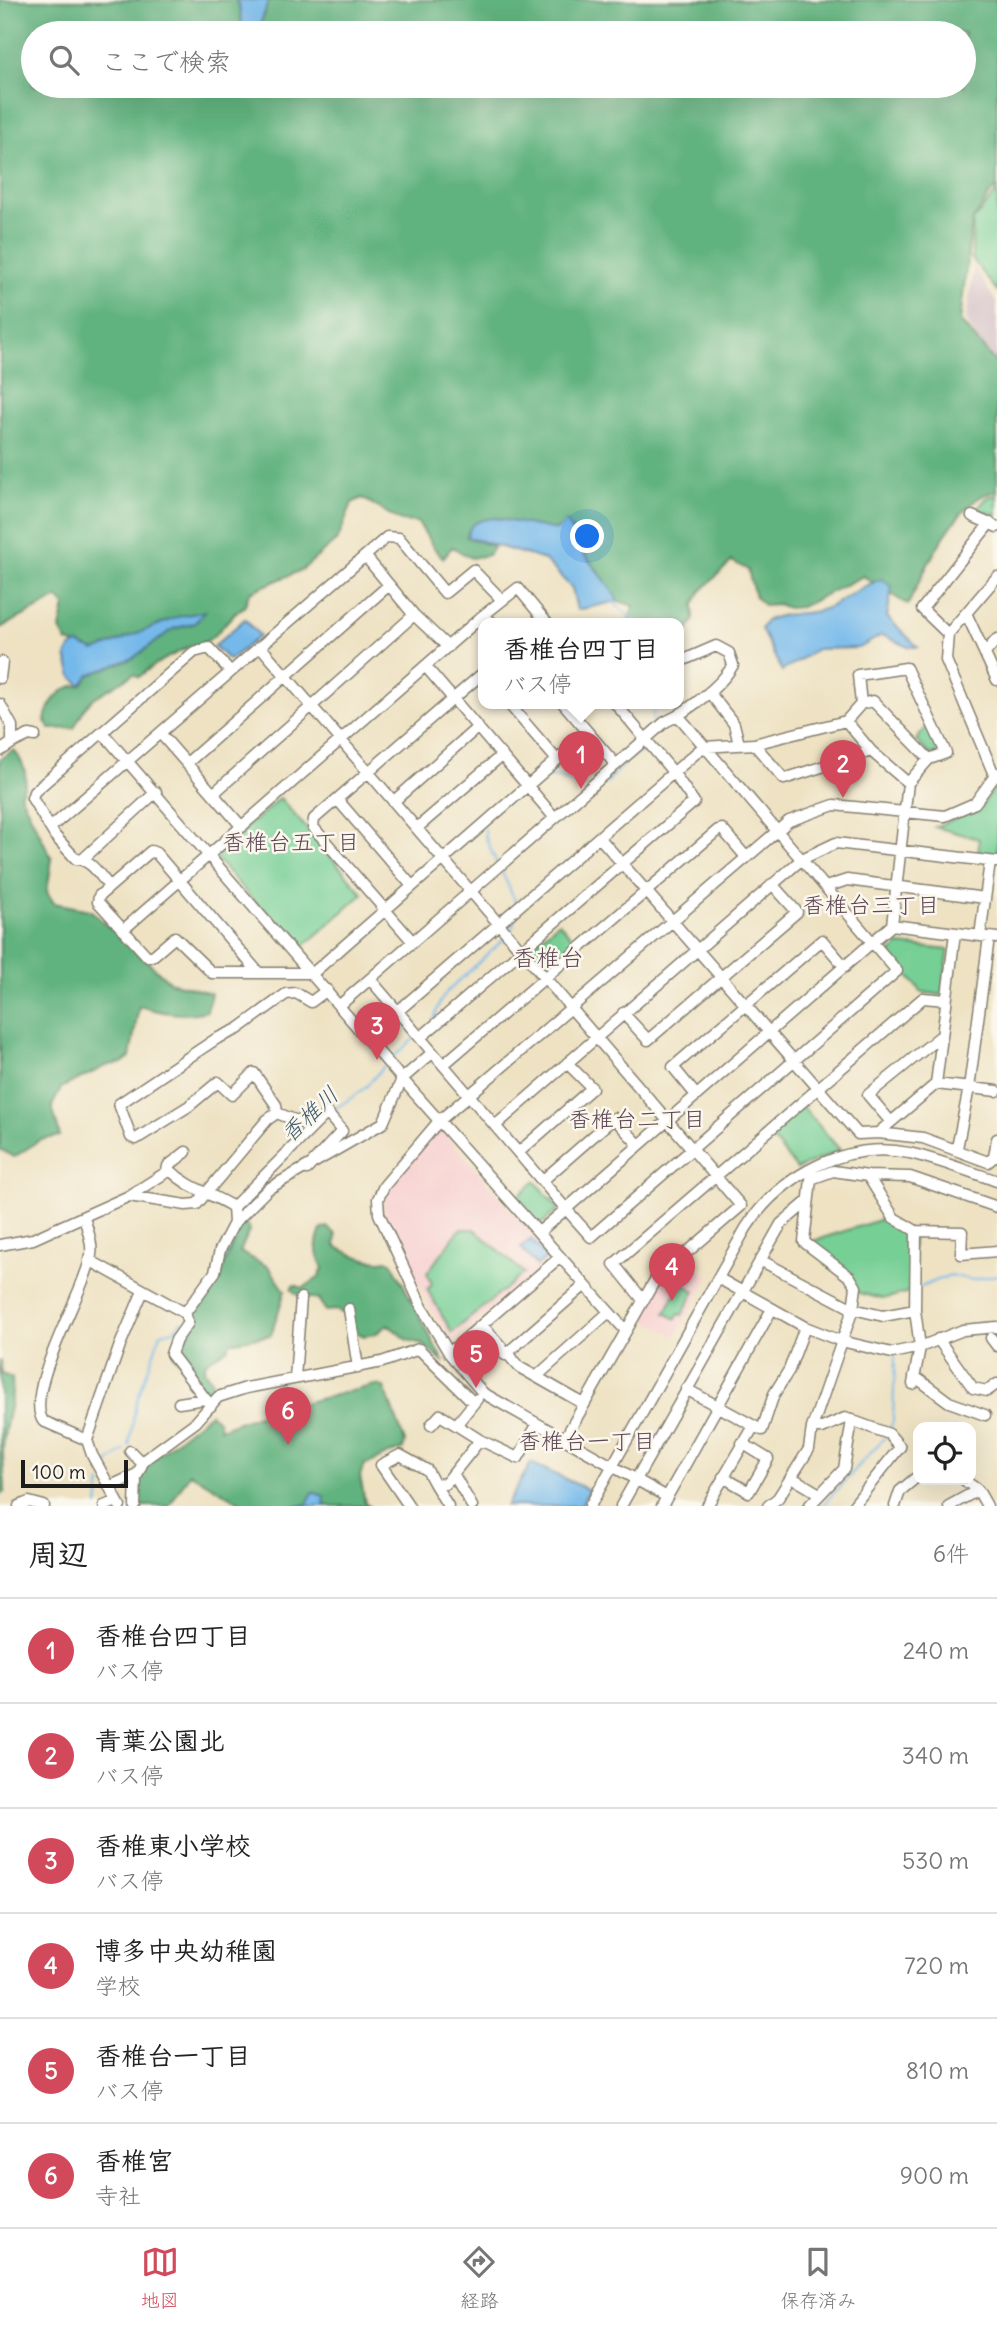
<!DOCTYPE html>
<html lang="ja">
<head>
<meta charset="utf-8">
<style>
  :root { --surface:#fff; --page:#f6f6f6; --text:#222; --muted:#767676; --line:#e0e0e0; --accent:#d1495b }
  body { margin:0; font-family:Delius,"Klee One",sans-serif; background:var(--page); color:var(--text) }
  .controls { position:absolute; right:21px; bottom:21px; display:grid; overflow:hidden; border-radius:14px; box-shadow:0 7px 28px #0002 }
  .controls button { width:63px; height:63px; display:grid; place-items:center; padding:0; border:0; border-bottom:2px solid var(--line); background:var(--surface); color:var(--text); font:35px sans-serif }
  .scale { position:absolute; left:21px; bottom:18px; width:107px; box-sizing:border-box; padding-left:7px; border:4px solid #1c1c1c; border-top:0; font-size:19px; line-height:24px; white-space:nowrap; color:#1c1c1c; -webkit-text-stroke:5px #fbf7ec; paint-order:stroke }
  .you { position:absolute; left:588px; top:537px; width:24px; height:24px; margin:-18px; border:5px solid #fff; border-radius:50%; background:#1a73e8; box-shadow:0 0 0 10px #1a73e833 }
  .badge { display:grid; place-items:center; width:46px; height:46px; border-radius:50%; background:var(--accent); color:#fff; font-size:23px; font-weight:700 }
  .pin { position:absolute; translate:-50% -58px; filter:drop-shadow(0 2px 4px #0008) }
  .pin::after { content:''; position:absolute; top:37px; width:24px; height:21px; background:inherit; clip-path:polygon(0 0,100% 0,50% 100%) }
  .popup { position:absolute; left:478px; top:618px; width:206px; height:91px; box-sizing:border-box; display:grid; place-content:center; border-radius:14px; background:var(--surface); filter:drop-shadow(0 2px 5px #0005); font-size:23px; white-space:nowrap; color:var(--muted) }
  .popup b { font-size:26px; color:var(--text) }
  .popup::after { content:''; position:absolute; left:50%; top:100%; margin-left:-14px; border:14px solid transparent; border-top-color:var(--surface) }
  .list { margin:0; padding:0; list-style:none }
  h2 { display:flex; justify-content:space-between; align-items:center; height:91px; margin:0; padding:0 28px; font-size:30px }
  h2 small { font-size:23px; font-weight:400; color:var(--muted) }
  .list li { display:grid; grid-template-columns:46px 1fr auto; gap:21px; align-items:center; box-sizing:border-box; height:105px; padding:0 28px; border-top:2px solid var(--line) }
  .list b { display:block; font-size:26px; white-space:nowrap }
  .list p { margin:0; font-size:23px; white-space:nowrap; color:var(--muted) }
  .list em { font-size:23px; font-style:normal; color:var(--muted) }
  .icon { flex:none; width:38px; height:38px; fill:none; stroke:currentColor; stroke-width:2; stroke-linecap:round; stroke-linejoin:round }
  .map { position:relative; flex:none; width:997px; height:1506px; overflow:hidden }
  .search { position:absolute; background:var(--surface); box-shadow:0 7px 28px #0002; left:21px; right:21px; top:21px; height:77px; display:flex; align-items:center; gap:18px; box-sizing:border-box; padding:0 24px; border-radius:38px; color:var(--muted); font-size:26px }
  .sheet { height:721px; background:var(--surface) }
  nav { display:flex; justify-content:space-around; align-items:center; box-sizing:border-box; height:98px; border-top:2px solid var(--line); background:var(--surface); font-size:19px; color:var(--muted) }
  nav a { display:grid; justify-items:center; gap:4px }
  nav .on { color:var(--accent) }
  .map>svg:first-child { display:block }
  .built { fill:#f7d0d0 }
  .industrial { fill:#d2bec5 }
  .green { fill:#76cf95; stroke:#497658; stroke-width:2 }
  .forest { fill:#60b27e; stroke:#3e674d; stroke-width:2 }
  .water { fill:#74b9eb; stroke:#486a84; stroke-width:2 }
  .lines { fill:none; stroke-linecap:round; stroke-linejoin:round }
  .stream { stroke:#74b9eb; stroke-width:2 }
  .minor-casing { stroke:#857f70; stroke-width:13 }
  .minor { stroke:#fff; stroke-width:10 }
  .labels { text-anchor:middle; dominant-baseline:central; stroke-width:5; stroke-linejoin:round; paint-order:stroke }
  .neighbourhood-label { font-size:23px; fill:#5e4856; stroke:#fbf7ec }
  .water-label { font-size:23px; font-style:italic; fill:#3f5b6f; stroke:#fbf7ec }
  .quarter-label { font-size:24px; fill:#5e4856; stroke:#fbf7ec }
</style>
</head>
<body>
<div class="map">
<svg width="997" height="1506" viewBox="0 0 997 1506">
  <rect width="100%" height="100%" fill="#fbf7ec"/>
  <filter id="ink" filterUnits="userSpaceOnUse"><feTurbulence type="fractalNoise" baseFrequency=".0143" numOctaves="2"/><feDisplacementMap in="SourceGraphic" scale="14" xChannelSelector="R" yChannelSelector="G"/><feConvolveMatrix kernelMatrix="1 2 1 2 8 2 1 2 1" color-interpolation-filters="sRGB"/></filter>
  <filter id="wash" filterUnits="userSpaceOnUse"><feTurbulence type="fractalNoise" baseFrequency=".00686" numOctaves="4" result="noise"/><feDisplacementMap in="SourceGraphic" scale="28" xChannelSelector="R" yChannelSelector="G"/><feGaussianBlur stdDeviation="1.57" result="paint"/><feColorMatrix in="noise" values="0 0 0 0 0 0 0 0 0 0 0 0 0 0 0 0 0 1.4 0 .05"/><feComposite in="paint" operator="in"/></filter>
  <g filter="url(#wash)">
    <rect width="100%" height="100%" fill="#eee2c3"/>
    <!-- built -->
    <path class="built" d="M437,1130l5,1 109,124 -1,5 -97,82 -22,-33 -46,-94 -1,-13 7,-17z
      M687,1259l7,9 16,8 -34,60 -37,-19 17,-33z"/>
    <!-- industrial -->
    <path class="industrial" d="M974,266l23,38v65l-4,2 -27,-52z"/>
    <!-- green -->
    <path class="green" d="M997,191v100l-25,-32 1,-38z
      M997,495v20l-20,-6 11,-12z
      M929,724l13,26 -12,5 -14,-15z
      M997,785v75l-19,-3 1,-18 -44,-12 44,-18z
      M280,798l83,96 -65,57 -84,-95z
      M559,922l19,23 -34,29 -19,-23z
      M899,945l50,5 -7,45 -20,-3 -33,-38z
      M802,1106l38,44 -43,19 -28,-34z
      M535,1181l24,28 -20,17 -24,-27z
      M885,1218l28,16 -3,58 -27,7 -24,-6 -49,-51z
      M460,1229h14l50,44 -72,60 -25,-44 5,-4 -5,-12z
      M681,1283l14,8 -13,24 -3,-1 -3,5 -11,-6z"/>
    <!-- forest -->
    <path class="forest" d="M0,0h235l4,5 4,28h-210v53h931v-53h-707l12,-33h728v189l-5,2 -20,30 -12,100 37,43v128c-37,-1 -76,85 -89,113l-45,-29 -62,31 -13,1 -10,-4 -14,1 -9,-8 -7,-27 -16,-9 -32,31 -6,13v15l-15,27v-24h-52l7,-17 -16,-5c-13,-27 -38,-45 -46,-73l-15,2 -63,-12 -27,19 27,10 -6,8 -17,3 -19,-11 -9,11c-13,-10 -15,-24 -26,-36l-16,-1 -39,-23 -10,5 -14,36 -36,31 -52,22 -6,15c-16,8 -22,25 -37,34 -5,2 -11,3 -16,5 -17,8 -38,18 -52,31l-5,-3 -40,24 -10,11 -10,19 -24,1 -5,-8c2,-18 17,-36 36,-36l8,-10 44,-17 40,-29 22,-6 9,-11 -109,39 -28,-9 -7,-13 5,-23 -7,-8 -58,30z
      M14,750c10,13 17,29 6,44l32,65 -5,33 7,11 36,7 80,72 41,11 -4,18c-23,6 -45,2 -68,-5l-9,51 -8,6 -14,2 -47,23 -9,18 8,30 -20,4 -26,17 -14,-8v-390z
      M243,1221l7,8 -10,23 29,15 16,24 -14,44 -40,7 -4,7 -21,13 -2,8 13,19 -7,10 -36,-44 3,-14 15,-17 -1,-10 30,-43z
      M327,1227l9,8 -1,11c16,8 35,18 52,14l5,3 52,100 -22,-19 -14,-4 -20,-15 -13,9 -11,2 -8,-4 -5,-16 -16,-6 -9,1 -8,-12 -19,-3 -8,-7 3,-4 9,3 15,-10 5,-10c-7,-15 -9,-22 -2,-38z
      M0,1360l2,14 10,4c2,23 -5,37 -8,59 -3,19 1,36 1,55l-5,3z
      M375,1385l9,2 21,54 -2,9c-15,1 -25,11 -39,15l-4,11 5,27 4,3h-129l-1,-4 -49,-29 -21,33h-31v-25l14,-21 58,-47 8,7 2,9 43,-16z"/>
    <!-- water -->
    <path class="water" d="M235,0h34l-12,33h-14l-4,-28z
      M494,518l63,12 9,-9c7,8 6,17 12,25 13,21 28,30 40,55l-41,9 -5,-22 -27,-28 -78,-23c2,-15 13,-17 27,-19z
      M882,579l10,8 -5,30 31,30h-9l-27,-12 -23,13 -42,1 -35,22 -21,-42 5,-8c19,-10 39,-5 58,-12 21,-8 35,-23 58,-30z
      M205,611l-10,12 -22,6 -40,29 -44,17 -8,10 -9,-8 -6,-21 5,-9 7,-3 17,7 82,-34z
      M245,619l15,17 -31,24 -15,-14z
      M531,1239l16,19 -10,8 -16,-18z
      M531,1463l58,27 -8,16h-75z
      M313,1492l11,4 1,10h-27l9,-2z"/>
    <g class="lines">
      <!-- stream -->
      <path class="stream" d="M613,602l24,21
        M653,703v23
        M630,759l14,-9 2,-5
        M544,776l16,2 26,9
        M599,786l9,-4 15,-17
        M501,803l18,-18
        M485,828v8l12,28
        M502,872l15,33
        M511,931l6,-17
        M434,1019l6,-17 7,-10 58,-54
        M391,1059l24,-21
        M331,1112l34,-24 19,-22
        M221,1265l17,-40
        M921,1287l29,-12 22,5 25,-5
        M889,1431l4,-10 2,-65
        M129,1446l7,-43 25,-70 13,-3 8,-9
        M104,1469l6,-8 15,-11
        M98,1506l3,-24
        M822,1506l62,-68"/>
    </g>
  </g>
  <g filter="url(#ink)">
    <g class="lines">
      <defs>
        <path id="minor" d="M972,516l25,11
          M990,523l-68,86 26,25 -2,26 49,117
          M366,557l48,58 34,32
          M966,613l31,67
          M480,618l38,-30 29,35
          M948,634l49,-57
          M260,646l481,560 -86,74 -91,160
          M986,652l11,-13
          M426,667l129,151
          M0,678l2,-16
          M709,692l25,32 5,20
          M508,703l49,57
          M563,703l53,62
          M0,704l12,22v17l-12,8
          M861,704l12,-3 56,58
          M677,716c20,-13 44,-30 56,-51l-4,-12 -13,-7 -37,16
          M846,721l25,30 37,32
          M102,732l300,347 224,252
          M160,733l82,94
          M12,743l17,-8 6,1
          M754,744l30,35 87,-28
          M187,763l202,-178
          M213,794l201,-179
          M337,799l75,87
          M394,801l84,-74
          M50,828l337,-291 12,1 46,55 28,-23 29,30
          M417,828l85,-73
          M599,837l259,297 20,-1 58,-49 19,-151
          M83,859l73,-67
          M109,886c-9,-10 -18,-27 -33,-27l-21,-23 -23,-38 2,-6 160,-140 15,-4 21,23
          M826,887l21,-7 138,18
          M892,925l105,13
          M123,930l356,-311 7,-1 7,5
          M980,936l10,-74
          M413,942l-100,-115 1,-8 169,-146
          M258,972l-102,-119 -5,-2 -52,45 -1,6 50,55 6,-2 21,-18 37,36h101l275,-240
          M370,979l196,230 326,-284 16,-142 21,-24 17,-6 -40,-85 -48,7 3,29 -15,17 -92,23 -51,3 -305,264
          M340,1005l325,-283 12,-6 5,4 215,251 -306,266 -25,-28 -27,23
          M623,1013l25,27 149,-128 -25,-28
          M420,1038l274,-236 -21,-30 -58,-69
          M443,1065l275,-235 4,-1 24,28
          M936,1084l61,7
          M696,1095l-23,-28 149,-127 23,27
          M277,1113l-1,-8 -22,-32 -22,22 -14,-13 -29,24 -53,33 -5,-2 -12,-33 97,-65 22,-10 48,-35 10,-1 15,9 16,-12
          M891,1122l-23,-27 74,-60
          M495,1126l307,-267 34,-16 161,19
          M878,1133l45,5 65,24 6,-5 3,-18
          M957,1148l12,-60 20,-151
          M519,1152l73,-64 -25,-25
          M167,1171l1,-5 18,-14
          M868,1176l42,1 87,30
          M542,1181l72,-63 25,27
          M129,1196l41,-26c19,19 41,23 63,37
          M84,1217c3,12 9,26 7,38 -5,35 -68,136 -48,166l44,19 5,15 28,51
          M234,1223l34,-34 115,-66 19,-44 30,-26
          M916,1231l46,1 -1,22 36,-3
          M0,1245l33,-6 96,-43 57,9 11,-1 70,-84 10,-7 35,14
          M89,1260l96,53 3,10 -12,17 -5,14 40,52
          M760,1260l93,49 30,7 32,-6
          M718,1278l87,49 36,14 51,12 28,-6 43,-17 34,-3
          M643,1300l-29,-36 309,-266 23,2
          M349,1309l9,59
          M185,1313l30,-41 5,-22 14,-27 -1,-16 94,-94 15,18 -35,38
          M482,1325l37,42 65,37
          M991,1338l6,8
          M938,1339l35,49 14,3 10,-7
          M449,1353l111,-96
          M505,1355l80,-70
          M914,1376l35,26 36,13
          M536,1377l73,-65
          M295,1378l6,-80
          M686,1389l68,37
          M179,1403l26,-4
          M431,1425l9,-10 16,10
          M812,1428h10l23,-10 44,16 11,13 -47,59
          M87,1440l33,-95 23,-54
          M480,1440l38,18 19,-33
          M130,1451l12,12
          M454,1475l18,31
          M723,1477l26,15 19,-33 -26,-16
          M791,1477l27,16
          M964,1480l14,10 9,16
          M434,1483l14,23
          M111,1486l26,-12
          M667,1497l-184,-104 -34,-40 -27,-46 -43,-93 -1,-15 6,-13 55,-65 350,-300 45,-16 111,11 30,-13 22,-30
          M19,1506l10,-4 15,4
          M104,1506l13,-5
          M135,1506l1,-28 8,-18 52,-38 22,-25 28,-9 136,-26 37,-13 55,54
          M409,1506l-28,-41 19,-10 27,15 7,13 11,1 35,-44 -24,-15 21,-26
          M590,1506l156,-278c34,-52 99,-88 163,-75 30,7 59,18 88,28
          M621,1506l160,-282 27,-23
          M662,1506l110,-197
          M707,1506l47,-80 8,4 12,-36 15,-24 16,-43
          M768,1506l10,-8 31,-49 3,-21 41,-119 3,-22 -6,-10 -46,-35 7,-63 22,-8 35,5 26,42 22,13 -1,79 5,37 -7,37
          M809,1506l35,-37 8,-49
          M895,1506l5,-15 18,-15
          M949,1506l29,-16"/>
      </defs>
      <!-- minor casing -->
      <use href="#minor" class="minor-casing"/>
      <!-- minor -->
      <use href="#minor" class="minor"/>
    </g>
  </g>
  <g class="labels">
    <!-- neighbourhood labels -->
    <g class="neighbourhood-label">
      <text x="291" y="841">香椎台五丁目</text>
      <text x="871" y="904">香椎台三丁目</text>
      <text x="637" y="1118">香椎台二丁目</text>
      <text x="587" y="1440">香椎台一丁目</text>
    </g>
    <!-- water labels -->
    <g class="water-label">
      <text transform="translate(309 1114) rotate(-43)">香椎川</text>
    </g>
    <!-- quarter labels -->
    <g class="quarter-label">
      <text x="548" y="957">香椎台</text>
    </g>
  </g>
</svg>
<div class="controls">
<button><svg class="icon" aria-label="locate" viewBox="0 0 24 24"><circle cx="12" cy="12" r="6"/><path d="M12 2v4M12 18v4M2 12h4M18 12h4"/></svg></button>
</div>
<div class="scale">100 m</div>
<div class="you"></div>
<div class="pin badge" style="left:581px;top:789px">1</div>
<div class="popup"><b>香椎台四丁目</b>バス停</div>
<div class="pin badge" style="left:843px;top:798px">2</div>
<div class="pin badge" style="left:377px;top:1060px">3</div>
<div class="pin badge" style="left:672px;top:1301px">4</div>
<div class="pin badge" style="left:476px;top:1388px">5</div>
<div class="pin badge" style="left:288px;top:1445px">6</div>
<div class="search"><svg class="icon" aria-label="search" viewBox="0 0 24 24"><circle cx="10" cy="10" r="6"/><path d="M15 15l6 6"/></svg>ここで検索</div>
</div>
<section class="sheet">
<h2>周辺<small>6件</small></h2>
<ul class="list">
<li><span class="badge">1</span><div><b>香椎台四丁目</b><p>バス停</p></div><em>240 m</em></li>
<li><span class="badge">2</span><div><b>青葉公園北</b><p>バス停</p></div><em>340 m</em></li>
<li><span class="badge">3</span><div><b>香椎東小学校</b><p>バス停</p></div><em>530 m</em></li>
<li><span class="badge">4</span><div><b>博多中央幼稚園</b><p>学校</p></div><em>720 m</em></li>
<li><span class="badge">5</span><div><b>香椎台一丁目</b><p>バス停</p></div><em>810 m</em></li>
<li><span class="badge">6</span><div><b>香椎宮</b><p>寺社</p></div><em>900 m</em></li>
</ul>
</section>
<nav>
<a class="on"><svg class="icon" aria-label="map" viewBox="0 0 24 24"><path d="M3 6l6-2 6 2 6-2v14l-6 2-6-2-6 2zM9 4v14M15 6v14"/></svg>地図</a>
<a><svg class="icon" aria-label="directions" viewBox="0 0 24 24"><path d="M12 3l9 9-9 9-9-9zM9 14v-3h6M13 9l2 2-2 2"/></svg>経路</a>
<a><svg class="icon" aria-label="saved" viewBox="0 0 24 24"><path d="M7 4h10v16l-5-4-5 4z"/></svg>保存済み</a>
</nav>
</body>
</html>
